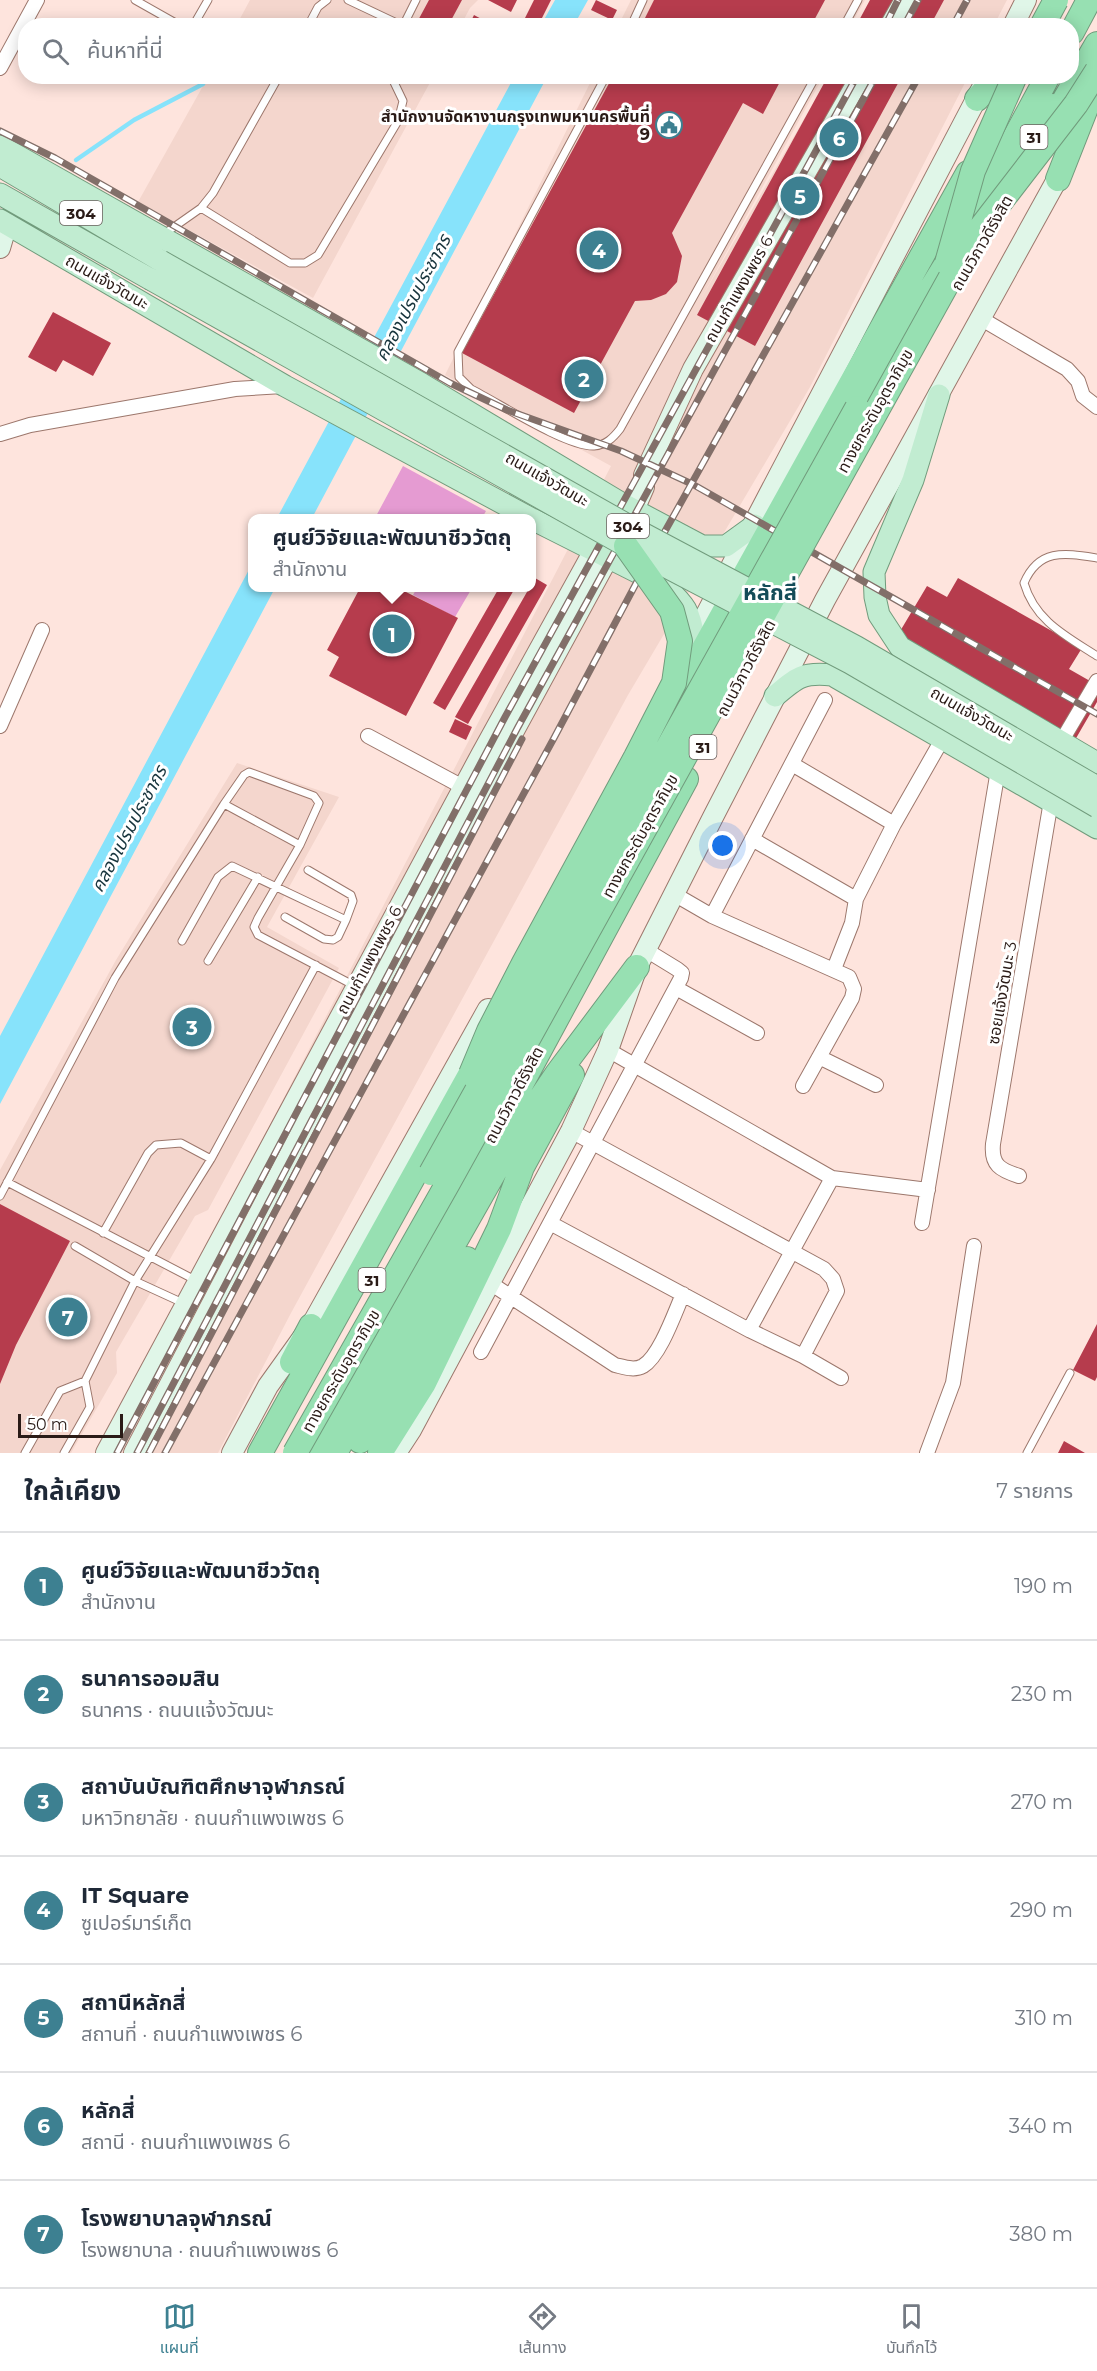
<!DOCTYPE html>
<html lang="th">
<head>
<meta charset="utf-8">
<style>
  :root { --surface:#fff; --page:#f2f2f3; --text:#1f2937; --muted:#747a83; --line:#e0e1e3; --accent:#3d8091 }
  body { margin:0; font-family:Montserrat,"Noto Sans Thai",sans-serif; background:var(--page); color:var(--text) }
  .scale { position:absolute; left:18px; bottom:15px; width:105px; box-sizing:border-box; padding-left:6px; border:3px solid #2a1b17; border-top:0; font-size:16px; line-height:21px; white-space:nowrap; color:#2a1b17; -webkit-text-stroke:4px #fff; paint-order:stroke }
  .you { position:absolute; left:723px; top:846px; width:21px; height:21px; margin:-15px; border:4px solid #fff; border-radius:50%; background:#1a73e8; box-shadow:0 0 0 9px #1a73e833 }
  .badge { display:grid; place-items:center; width:39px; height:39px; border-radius:50%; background:var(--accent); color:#fff; font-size:20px; font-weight:700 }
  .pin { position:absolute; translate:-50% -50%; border:3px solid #fff; box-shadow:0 2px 6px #0006 }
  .popup { position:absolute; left:248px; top:514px; width:288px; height:78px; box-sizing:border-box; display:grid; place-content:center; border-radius:12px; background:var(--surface); filter:drop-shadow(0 2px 4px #0005); font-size:20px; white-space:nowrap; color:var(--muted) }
  .popup b { font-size:22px; color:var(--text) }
  .popup::after { content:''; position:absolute; left:50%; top:100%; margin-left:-12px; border:12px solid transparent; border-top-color:var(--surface) }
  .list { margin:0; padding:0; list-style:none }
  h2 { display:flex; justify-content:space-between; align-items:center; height:78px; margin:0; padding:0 24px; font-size:26px }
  h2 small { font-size:20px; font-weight:400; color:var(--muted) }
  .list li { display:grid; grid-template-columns:39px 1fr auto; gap:18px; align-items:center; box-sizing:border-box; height:108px; padding:0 24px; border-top:2px solid var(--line) }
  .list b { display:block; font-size:22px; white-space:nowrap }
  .list p { margin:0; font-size:20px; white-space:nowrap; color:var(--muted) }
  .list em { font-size:20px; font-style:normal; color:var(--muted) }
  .icon { flex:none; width:33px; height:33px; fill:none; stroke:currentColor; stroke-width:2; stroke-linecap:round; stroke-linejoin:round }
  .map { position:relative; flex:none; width:1097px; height:1453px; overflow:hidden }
  .search { position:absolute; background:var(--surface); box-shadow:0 3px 15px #0003; left:18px; right:18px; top:18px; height:66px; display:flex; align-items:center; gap:15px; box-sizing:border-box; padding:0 21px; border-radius:24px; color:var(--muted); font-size:22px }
  .sheet { height:834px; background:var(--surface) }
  nav { display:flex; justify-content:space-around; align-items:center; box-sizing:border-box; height:84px; border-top:2px solid var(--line); background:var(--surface); font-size:16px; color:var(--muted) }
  nav a { display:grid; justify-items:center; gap:3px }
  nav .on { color:var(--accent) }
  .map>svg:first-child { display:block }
  .built { fill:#f4d6cd }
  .green { fill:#e59bd2 }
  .water { fill:#87e3fb }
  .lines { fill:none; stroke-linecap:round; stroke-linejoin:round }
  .stream { stroke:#87e3fb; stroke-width:4.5 }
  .building { fill:#b63c4d }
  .lane-casing { stroke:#9c776c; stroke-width:9 }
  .street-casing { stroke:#9c776c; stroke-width:16 }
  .secondary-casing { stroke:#9c776c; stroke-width:22 }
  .primary-casing { stroke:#719b7c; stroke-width:23 }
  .highway-casing { stroke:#719b7c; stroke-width:26 }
  .lane { stroke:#fff; stroke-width:7 }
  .street { stroke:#fff; stroke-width:14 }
  .secondary { stroke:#e0f6e8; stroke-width:20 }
  .primary { stroke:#c1ecd1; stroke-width:21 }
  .highway { stroke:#97e0b2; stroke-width:24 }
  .rail-casing { stroke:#826f69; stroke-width:7 }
  .rail { stroke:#fff; stroke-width:4.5; stroke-dasharray:14; stroke-linecap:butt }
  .primary-bridge-casing { stroke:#719b7c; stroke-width:23; stroke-linecap:butt }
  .highway-bridge-casing { stroke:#719b7c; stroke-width:26; stroke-linecap:butt }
  .primary-bridge { stroke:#c1ecd1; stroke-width:21 }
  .highway-bridge { stroke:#97e0b2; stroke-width:24 }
  .labels { text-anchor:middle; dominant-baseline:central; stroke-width:6; stroke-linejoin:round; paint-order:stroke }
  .shield { fill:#fff; stroke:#6a5f5d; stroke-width:1.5 }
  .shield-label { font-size:15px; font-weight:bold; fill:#2a1b17 }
  .poi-label { font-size:16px; font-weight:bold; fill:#2a1b17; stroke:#fff; text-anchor:end }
  .street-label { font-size:16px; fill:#2a1b17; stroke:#fff }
  .water-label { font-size:18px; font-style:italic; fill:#17343c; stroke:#fff }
  .district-label { font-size:22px; font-weight:bold; fill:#144c59; stroke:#fff }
</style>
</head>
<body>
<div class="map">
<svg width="1097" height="1453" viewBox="0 0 1097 1453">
  <rect width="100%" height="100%" fill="#fee4dd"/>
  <!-- built -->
  <path class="built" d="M250,0h228l-8,8 -9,17 -225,1z
    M631,0h234l-14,25 -233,1z
    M872,0h135l-13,25 -136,1z
    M208,77h225l-120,221 -175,-96z
    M593,77h230l-125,227 130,-227h140l-158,310 -182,308 -337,618 -73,140h-118l511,-987 -166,-91z
    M237,763l102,34 -72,130 72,41 -131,242 -13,6 -79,136 1,21 -46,80h-71v-283l116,-210z"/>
  <!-- green -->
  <path class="green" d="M403,466l83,45 -4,7h-107z
    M417,588h55l-17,29 -42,-22z"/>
  <!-- water -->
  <path class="water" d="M555,0h33l-14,25h-33z
    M514,77h33l-235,441h-35z
    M252,564v24h23l-275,516v-68z"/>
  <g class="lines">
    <!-- stream -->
    <path class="stream" d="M76,160l58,-40 69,-36"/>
  </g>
  <!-- building -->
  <path class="building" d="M429,0h33l-14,26h-33z
    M488,0h29l-6,12z
    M534,0h17l-13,26h-17z
    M596,0l21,10 -5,10 -21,-10z
    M654,0h171l-14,26h-170z
    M870,0h74l-14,26h-74z
    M474,15l13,7 -1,4 -16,-3z
    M613,76h170l-20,38 -20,-11 -71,130 10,23 -5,26 -11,12 -15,6 -16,1 -61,112 -112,-60z
    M828,76h74l-147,270 -58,-31z
    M53,312l58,31 -18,33 -30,-16 -7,12 -28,-15z
    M535,578l12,7 -79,139 -13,-7z
    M958,578l124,70 -13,21 28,16v17l-22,38 -179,-102 31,-52 20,11z
    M360,588h38l60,30 -52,98 -77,-40 10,-19 -12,-7z
    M499,588h16l-70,122 -12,-7z
    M455,719l17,8 -6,13 -17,-8z
    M0,1204l70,37 -54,104 -16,39z
    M1097,1324v53l-2,4 -22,-11z
    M1064,1441l21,12h-27z"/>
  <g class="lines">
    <defs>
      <path id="lane" d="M135,0l46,26
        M348,0l55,26
        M193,26l15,-26
        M308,26l10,-19 9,-7
        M403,26l13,-26
        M631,26l12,-26
        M844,26l14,-26
        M606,76l-148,276 1,25 12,12c28,14 95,58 123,57 12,-1 19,-8 26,-17l196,-353
        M201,208l89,55h15l13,-8 80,-134 5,-20 -12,-25
        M164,234l37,-26 12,-15 66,-117
        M1097,558c-32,-5 -58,-10 -73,25 11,38 42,53 73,73
        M224,804l76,41
        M308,870l43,25 2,6 -7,19
        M182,941l36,-64 14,-11 114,54 -8,17 -5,3 -9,-1 -39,-22
        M208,961l50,-84
        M7,1182l190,99
        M0,1196l115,-218 109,-174 20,-29 5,-3 65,24 5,7 -19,42 -42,73 -4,9 4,8 97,51
        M103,1233l45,-80 8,-8 25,-2 30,16
        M75,1246l60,35 48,22
        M25,1453l35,-62 25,-10
        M64,1453l26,-46 -5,-26 50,-100 76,-122 105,-194
        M1027,1453l43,-80"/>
      <path id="street" d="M0,68l37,-68
        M980,318l87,51 11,12 5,15 14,11
        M0,434l30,-9 205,-36 48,-3
        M0,726l42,-96
        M368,736l95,51
        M1061,742l36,-61
        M792,764l102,60
        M752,839l104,60 -4,24 -18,46
        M674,894l38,22 137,61 5,12 -2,9 -49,88
        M856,899l38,-75 49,-86
        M712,916l113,-216
        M676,988l81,45
        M608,1050l224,128 96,12
        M819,1057l57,28
        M571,1131l253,138 9,10 4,12 -34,65
        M1019,1176c-19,-6 -28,-11 -26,-32l58,-343
        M550,1223l199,107 54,26 38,22
        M922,1223l76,-453
        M490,1283l125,82c9,2 19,6 28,1 17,-10 32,-54 40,-72
        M749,1330l83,-152
        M481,1352l200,-374 1,-5 -5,-4 -31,-19
        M927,1453l26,-70 21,-137"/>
      <path id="secondary" d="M890,26l15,-26
        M1013,26l13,-26
        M0,248l7,-24
        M690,645l293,-559
        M106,1453l375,-698 121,-219
        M134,1453l301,-577 199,-366 10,-23v-12l49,-106 168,-293
        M232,1453l36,-67 43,-60 177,-317
        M396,1453l15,-23 160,-299 37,-81 29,-83 76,-150 112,-217 240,-435"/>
      <path id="primary" d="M0,146l422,238 199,119 81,43h24l29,-21
        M0,166l161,95
        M0,194l150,85
        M0,220l285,166 245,132
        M939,395l-26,85 -39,92 1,25 4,18 21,32 197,116
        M532,519l133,67c20,19 25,25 29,52
        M775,696c22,-19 28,-24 57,-21l265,153"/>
      <path id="highway" d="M1072,32l17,-32
        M977,99l21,-23
        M1050,125l47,-81
        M1015,168l38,-62
        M1058,179l37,-94
        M857,408l90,-145 101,-187
        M672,706l296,-533
        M292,1362l19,-36
        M360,1441l54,-83 53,-99
        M260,1453l221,-398
        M313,1453l151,-263 222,-411
        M335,1453l178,-314 44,-65 80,-107
        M380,1453l44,-70 75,-154 23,-62 50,-92"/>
    </defs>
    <!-- lane casing -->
    <use href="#lane" class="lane-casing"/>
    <!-- street casing -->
    <use href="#street" class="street-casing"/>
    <!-- secondary casing -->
    <use href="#secondary" class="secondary-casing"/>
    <!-- primary casing -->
    <use href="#primary" class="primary-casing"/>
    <!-- highway casing -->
    <use href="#highway" class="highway-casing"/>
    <!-- lane -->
    <use href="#lane" class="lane"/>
    <!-- street -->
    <use href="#street" class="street"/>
    <!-- secondary -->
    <use href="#secondary" class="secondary"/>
    <!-- primary -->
    <use href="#primary" class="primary"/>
    <!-- highway -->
    <use href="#highway" class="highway"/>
    <defs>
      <path id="rail" d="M885,26l13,-26
        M904,26l14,-26
        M953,26l14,-26
        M0,131l55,27 395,225 57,27 114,41 73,34 403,229
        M117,1453l387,-734 353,-643
        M137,1453l381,-726 358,-651
        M149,1453l373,-714
        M165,1453l389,-715 86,-162 279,-500"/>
    </defs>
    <!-- rail casing -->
    <use href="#rail" class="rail-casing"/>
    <!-- rail -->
    <use href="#rail" class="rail"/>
    <defs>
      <path id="primary-bridge" d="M161,261l472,267 224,119 240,140
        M150,279l476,267 224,117 247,144"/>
      <path id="highway-bridge" d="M1042,26l14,-26
        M947,263l26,-92 42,-95
        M471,1074l18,-43 35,-68 112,-206 38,-74 6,-42 -8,-30 -46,-65
        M431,1173l426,-765
        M295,1453l153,-270 524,-944 104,-135 21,-33"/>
    </defs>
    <!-- primary-bridge casing -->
    <use href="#primary-bridge" class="primary-bridge-casing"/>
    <!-- highway-bridge casing -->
    <use href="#highway-bridge" class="highway-bridge-casing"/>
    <!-- primary-bridge -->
    <use href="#primary-bridge" class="primary-bridge"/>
    <!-- highway-bridge -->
    <use href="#highway-bridge" class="highway-bridge"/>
  </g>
  <!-- icons -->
  <defs>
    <symbol id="civic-ring" viewBox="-11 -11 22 22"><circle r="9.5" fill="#fff" stroke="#3d8091" stroke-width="1.5"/><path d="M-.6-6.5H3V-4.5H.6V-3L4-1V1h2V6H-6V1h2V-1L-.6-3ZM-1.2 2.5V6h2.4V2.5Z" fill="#3d8091"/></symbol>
  </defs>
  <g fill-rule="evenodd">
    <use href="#civic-ring" x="654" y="110" width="30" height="30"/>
  </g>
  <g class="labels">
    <!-- shield labels -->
    <g class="shield">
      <rect x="1020.5" y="125" width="27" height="24" rx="4.5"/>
      <rect x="60" y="201" width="42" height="24" rx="4.5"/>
      <rect x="607" y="514" width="42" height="24" rx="4.5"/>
      <rect x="689.5" y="735" width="27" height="24" rx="4.5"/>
      <rect x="358.5" y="1268" width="27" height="24" rx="4.5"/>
    </g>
    <g class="shield-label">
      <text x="1034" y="137">31</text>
      <text x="81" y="213">304</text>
      <text x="628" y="526">304</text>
      <text x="703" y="747">31</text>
      <text x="372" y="1280">31</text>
    </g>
    <!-- poi labels -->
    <g class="poi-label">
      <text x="650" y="116">สำนักงานจัดหางานกรุงเทพมหานครพื้นที่<tspan x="650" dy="18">9</tspan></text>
    </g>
    <!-- street labels -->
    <g class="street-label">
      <text transform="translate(982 243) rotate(-60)">ถนนวิภาวดีรังสิต</text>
      <text transform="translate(107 282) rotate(30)">ถนนแจ้งวัฒนะ</text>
      <text transform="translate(739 289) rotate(-60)">ถนนกำแพงเพชร 6</text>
      <text transform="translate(875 411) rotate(-61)">ทางยกระดับอุตราภิมุข</text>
      <text transform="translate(547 479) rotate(30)">ถนนแจ้งวัฒนะ</text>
      <text transform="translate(746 668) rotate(-62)">ถนนวิภาวดีรังสิต</text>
      <text transform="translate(972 714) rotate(30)">ถนนแจ้งวัฒนะ</text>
      <text transform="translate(640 836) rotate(-61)">ทางยกระดับอุตราภิมุข</text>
      <text transform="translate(369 960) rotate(-62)">ถนนกำแพงเพชร 6</text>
      <text transform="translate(1002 993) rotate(-80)">ซอยแจ้งวัฒนะ 3</text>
      <text transform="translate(514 1095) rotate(-62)">ถนนวิภาวดีรังสิต</text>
      <text transform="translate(341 1371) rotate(-60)">ทางยกระดับอุตราภิมุข</text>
    </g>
    <!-- water labels -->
    <g class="water-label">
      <text transform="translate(413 298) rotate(-62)">คลองเปรมประชากร</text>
      <text transform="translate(129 829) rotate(-62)">คลองเปรมประชากร</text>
    </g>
    <!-- district labels -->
    <g class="district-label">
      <text x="770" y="592">หลักสี่</text>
    </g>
  </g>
</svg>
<div class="scale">50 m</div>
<div class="you"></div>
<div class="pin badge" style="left:392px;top:634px">1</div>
<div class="popup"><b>ศูนย์วิจัยและพัฒนาชีววัตถุ</b>สำนักงาน</div>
<div class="pin badge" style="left:584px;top:379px">2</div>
<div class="pin badge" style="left:192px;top:1027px">3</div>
<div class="pin badge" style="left:599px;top:250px">4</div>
<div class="pin badge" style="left:800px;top:196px">5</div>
<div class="pin badge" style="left:839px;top:138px">6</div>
<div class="pin badge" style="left:68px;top:1317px">7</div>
<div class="search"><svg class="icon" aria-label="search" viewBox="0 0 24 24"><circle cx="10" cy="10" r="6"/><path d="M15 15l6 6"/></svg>ค้นหาที่นี่</div>
</div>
<section class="sheet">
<h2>ใกล้เคียง<small>7 รายการ</small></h2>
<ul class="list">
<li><span class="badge">1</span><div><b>ศูนย์วิจัยและพัฒนาชีววัตถุ</b><p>สำนักงาน</p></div><em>190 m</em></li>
<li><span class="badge">2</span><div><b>ธนาคารออมสิน</b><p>ธนาคาร · ถนนแจ้งวัฒนะ</p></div><em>230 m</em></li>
<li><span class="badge">3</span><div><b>สถาบันบัณฑิตศึกษาจุฬาภรณ์</b><p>มหาวิทยาลัย · ถนนกำแพงเพชร 6</p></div><em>270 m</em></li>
<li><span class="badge">4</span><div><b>IT Square</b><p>ซูเปอร์มาร์เก็ต</p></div><em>290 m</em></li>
<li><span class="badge">5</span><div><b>สถานีหลักสี่</b><p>สถานที่ · ถนนกำแพงเพชร 6</p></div><em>310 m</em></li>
<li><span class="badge">6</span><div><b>หลักสี่</b><p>สถานี · ถนนกำแพงเพชร 6</p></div><em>340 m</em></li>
<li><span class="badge">7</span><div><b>โรงพยาบาลจุฬาภรณ์</b><p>โรงพยาบาล · ถนนกำแพงเพชร 6</p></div><em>380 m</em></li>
</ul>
</section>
<nav>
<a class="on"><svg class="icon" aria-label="map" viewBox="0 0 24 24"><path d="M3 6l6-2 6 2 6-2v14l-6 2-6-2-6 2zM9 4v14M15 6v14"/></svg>แผนที่</a>
<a><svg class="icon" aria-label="directions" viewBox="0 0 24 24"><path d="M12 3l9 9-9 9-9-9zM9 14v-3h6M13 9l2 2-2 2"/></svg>เส้นทาง</a>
<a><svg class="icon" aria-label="saved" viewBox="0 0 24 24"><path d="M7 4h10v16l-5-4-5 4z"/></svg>บันทึกไว้</a>
</nav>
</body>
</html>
